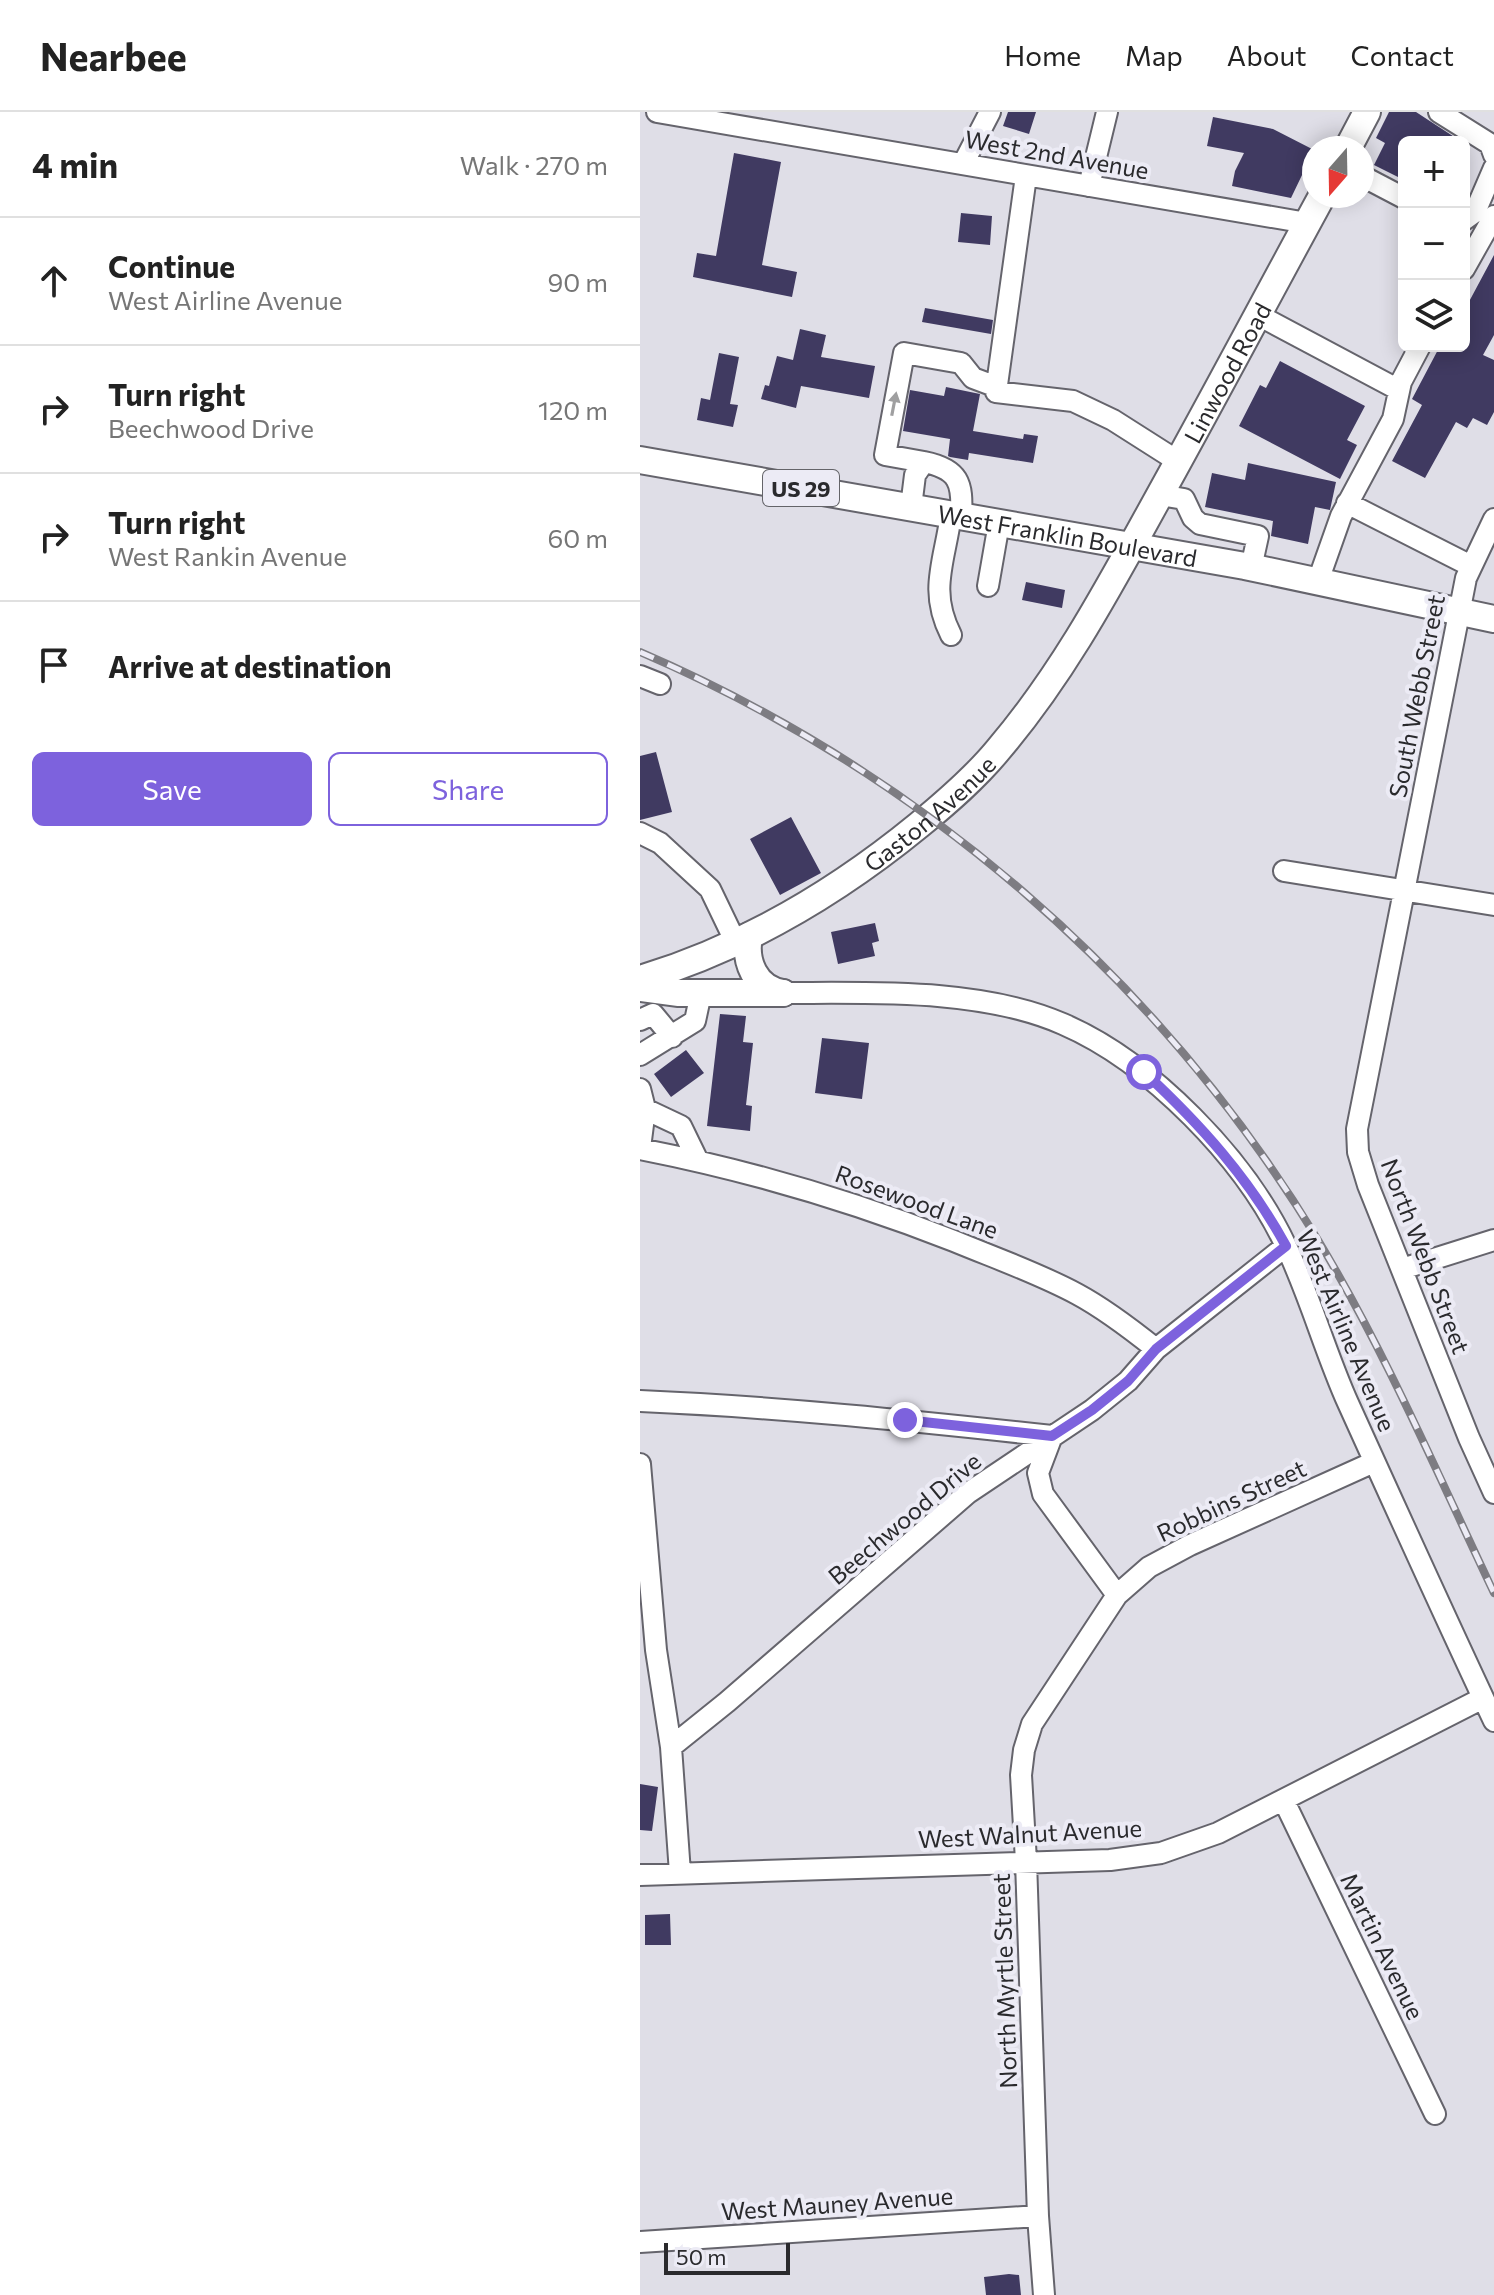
<!DOCTYPE html>
<html lang="en">
<head>
<meta charset="utf-8">
<style>
  :root { --surface:#fff; --page:#f6f6f6; --text:#222; --muted:#767676; --line:#e0e0e0; --accent:#7d62dd }
  body { margin:0; font-family:Commissioner,sans-serif; background:var(--page); color:var(--text) }
  .controls { position:absolute; right:24px; top:24px; display:grid; overflow:hidden; border-radius:12px; box-shadow:0 4px 20px #0003 }
  .controls button { width:72px; height:72px; display:grid; place-items:center; padding:0; border:0; border-bottom:2px solid var(--line); background:var(--surface); color:var(--text); font:40px sans-serif }
  .compass { position:absolute; left:662px; top:24px; width:72px; height:72px; border-radius:50%; background:var(--surface); box-shadow:0 4px 20px #0003; rotate:200deg }
  .scale { position:absolute; left:24px; bottom:20px; width:126px; box-sizing:border-box; padding-left:8px; border:4px solid #2a2a2d; border-top:0; font-size:22px; line-height:28px; white-space:nowrap; color:#2a2a2d; -webkit-text-stroke:6px #ecebf5; paint-order:stroke }
  .stop { position:absolute; width:24px; height:24px; margin:-18px; border:6px solid #7d62dd; border-radius:50%; background:#fff }
  .stop.end { background:#7d62dd; border-color:#fff; box-shadow:0 2px 8px #0008 }
  .list { margin:0; padding:0; list-style:none }
  h2 { display:flex; justify-content:space-between; align-items:center; height:104px; margin:0; padding:0 32px; font-size:34px }
  h2 small { font-size:26px; font-weight:400; color:var(--muted) }
  .list li { display:grid; grid-template-columns:52px 1fr auto; gap:24px; align-items:center; box-sizing:border-box; height:128px; padding:0 32px; border-top:2px solid var(--line) }
  .list b { display:block; font-size:30px; white-space:nowrap }
  .list p { margin:0; font-size:26px; white-space:nowrap; color:var(--muted) }
  .list em { font-size:26px; font-style:normal; color:var(--muted) }
  .actions { display:flex; gap:16px; padding:24px 32px }
  .actions a { flex:1; padding:18px 0; border:2px solid var(--accent); border-radius:12px; text-align:center; font-size:28px; color:var(--accent) }
  .actions .main { background:var(--accent); color:#fff }
  .icon { flex:none; width:44px; height:44px; fill:none; stroke:currentColor; stroke-width:2; stroke-linecap:round; stroke-linejoin:round }
  .map { position:relative; flex:none; width:854px; height:2183px; overflow:hidden }
  header { display:flex; align-items:center; gap:48px; box-sizing:border-box; height:112px; padding:0 40px; background:var(--surface); border-bottom:2px solid var(--line) }
  header strong { font-size:38px }
  nav { display:flex; gap:44px; margin-inline-start:auto; font-size:28px }
  main { display:flex }
  aside { flex:1; background:var(--surface) }
  .map>svg:first-child { display:block }
  .building { fill:#403a61 }
  .lines { fill:none; stroke-linecap:round; stroke-linejoin:round }
  .minor-casing { stroke:#65646c; stroke-width:24 }
  .major-casing { stroke:#65646c; stroke-width:30 }
  .minor { stroke:#fff; stroke-width:20 }
  .major { stroke:#fff; stroke-width:26 }
  .rail-casing { stroke:#7d7c82; stroke-width:8 }
  .rail { stroke:#ecebf5; stroke-width:5; stroke-dasharray:15; stroke-linecap:butt }
  .oneway { fill:#9f9fa0 }
  .route { stroke:#7d62dd; stroke-width:10 }
  .labels { text-anchor:middle; dominant-baseline:central; stroke-width:8; stroke-linejoin:round; paint-order:stroke }
  .shield { fill:#ecebf5; stroke:#646469; stroke-width:2 }
  .shield-label { font-size:22px; font-weight:bold; fill:#2a2a2d }
  .street-label { font-size:24px; fill:#2a2a2d; stroke:#ecebf5 }
</style>
</head>
<body>
<header>
<strong>Nearbee</strong>
<nav><a>Home</a><a>Map</a><a>About</a><a>Contact</a></nav>
</header>
<main>
<aside>
<h2>4 min<small>Walk · 270 m</small></h2>
<ul class="list">
<li><svg class="icon" aria-label="ahead" viewBox="0 0 24 24"><path d="M12 20V5M6 11l6-6 6 6"/></svg><div><b>Continue</b><p>West Airline Avenue</p></div><em>90 m</em></li>
<li><svg class="icon" aria-label="right" viewBox="0 0 24 24"><path d="M7 20v-9h11M14 6l5 5-5 5"/></svg><div><b>Turn right</b><p>Beechwood Drive</p></div><em>120 m</em></li>
<li><svg class="icon" aria-label="right" viewBox="0 0 24 24"><path d="M7 20v-9h11M14 6l5 5-5 5"/></svg><div><b>Turn right</b><p>West Rankin Avenue</p></div><em>60 m</em></li>
<li><svg class="icon" aria-label="arrive" viewBox="0 0 24 24"><path d="M6 21V4h12l-3 4 3 4H6"/></svg><div><b>Arrive at destination</b></div></li>
</ul>
<div class="actions"><a class="main">Save</a><a>Share</a></div>
</aside>
<div class="map">
<svg width="854" height="2183" viewBox="0 0 854 2183">
  <rect width="100%" height="100%" fill="#dfdee7"/>
  <!-- building -->
  <path class="building" d="M368,0h28l-7,22 -26,-8z
    M749,0h27l46,30h-58v38l-30,-15 11,-22 -9,-5z
    M573,5l60,12 41,21 -23,48 -59,-12 3,-15 9,-18 -37,-7z
    M94,41l47,9 -19,103 35,7 -5,25 -99,-20 4,-24 19,3z
    M321,101l31,3 -2,29 -32,-3z
    M854,143v80l-11,20 11,5v52l-7,13 -14,-7 -6,10 -11,-6 -31,56 -33,-17 30,-56 -10,-6 28,-53h24v-35z
    M285,196l68,12 -2,14 -69,-12z
    M160,217l26,6 -5,22 54,9 -6,32 -68,-12 -5,22 -35,-9 4,-14 4,1 8,-30 16,4z
    M79,241l20,4 -9,47 8,1 -5,22 -36,-7 4,-22 9,2z
    M640,249l85,45 -18,34 10,5 -17,34 -101,-53 21,-41 6,3z
    M306,275l34,7 -7,37 50,8 1,-5 14,2 -5,27 -64,-10 -1,7 -18,-3 -2,-1 2,-17 -47,-8 7,-41 34,6z
    M608,351l88,19 -6,28 -15,-3 -7,37 -37,-8 2,-15 -68,-14 7,-34 33,7z
    M386,470l39,8 -3,18 -40,-8z
    M16,640l16,60 -32,8v-64z
    M151,705l30,56 -41,22 -30,-56z
    M235,811l4,18 -7,2 3,13 -37,8 -7,-32z
    M80,902l26,2 -3,26 10,1 -7,62 6,1 -2,25 -43,-5z
    M182,926l47,5 -7,56 -47,-6z
    M46,938l18,23 -33,24 -17,-23z
    M0,1672l18,3 -6,44 -12,-1z
    M30,1802l1,31h-26v-30z
    M369,2162l10,1 2,20h-35l-2,-18z"/>
  <g class="lines">
    <defs>
      <path id="minor" d="M17,0l650,111
        M799,0l51,32 4,11
        M323,52l27,-52
        M386,64l-30,216 77,9 40,19 66,42
        M722,64l42,22
        M449,74l18,-74
        M824,108l11,-8 19,-44
        M824,157l30,-53
        M618,203l141,75
        M284,350l-39,-7 19,-102 57,10 12,15 24,9
        M520,383l24,4 9,19 7,6 58,12 -7,32
        M707,391l124,63
        M271,395l4,-32 9,-13c35,7 39,21 37,54
        M854,407l-28,59 -109,551 1,23 10,33 101,253 25,55
        M678,469l23,-65 52,-97 8,-37 19,-36
        M348,474l11,-63
        M311,523c-23,-45 -6,-74 0,-121
        M0,564l20,8
        M0,721l20,10 50,46 26,54
        M644,759l210,34
        M143,881c88,0 198,-5 280,31 88,38 182,135 223,222 24,50 39,106 62,157 48,106 96,212 146,318
        M0,908l13,-6 19,23
        M0,943l55,-34 6,-28
        M0,977l5,20 -5,39
        M5,997l36,17 17,35
        M0,1037c107,21 212,52 314,92 41,17 84,32 123,53 28,15 54,35 79,55
        M762,1157l92,-29
        M0,1289c138,6 275,20 412,35l-14,37 5,21 74,101
        M0,1352l16,186 15,97 9,126
        M31,1635l56,-45 241,-209 124,-83 36,-29 28,-32 130,-103
        M644,1689l151,313
        M0,1763l470,-15 51,-7 57,-20 265,-135
        M0,2130l398,-26
        M404,2183l-6,-79 -12,-355 -5,-86 3,-25 8,-26 85,-129 32,-28 41,-22 184,-83"/>
      <g id="major">
        <path d="M708,36l19,-36"/>
        <path id="s1" d="M0,348l605,106 249,53"/>
        <path d="M109,824c-5,25 6,53 34,57"/>
        <path id="s2" d="M0,867c103,-31 196,-86 279,-154 28,-23 56,-47 79,-75 65,-76 111,-163 159,-250 56,-101 110,-203 165,-304"/>
        <path d="M0,876l39,5h104"/>
      </g>
    </defs>
    <!-- minor casing -->
    <use href="#minor" class="minor-casing"/>
    <!-- major casing -->
    <use href="#major" class="major-casing"/>
    <!-- minor -->
    <use href="#minor" class="minor"/>
    <!-- major -->
    <use href="#major" class="major"/>
    <defs>
      <path id="rail" d="M0,540c281,121 519,326 678,588 68,113 120,235 176,353"/>
    </defs>
    <!-- rail casing -->
    <use href="#rail" class="rail-casing"/>
    <!-- rail -->
    <use href="#rail" class="rail"/>
  </g>
  <!-- one-way arrows -->
  <defs><path id="oneway-solid" d="M-6-.8H1V-3.2L6.5 0L1 3.2V.8H-6Z" transform="scale(2)"/></defs>
  <use class="oneway" href="#oneway-solid" transform="translate(254 292) rotate(-79)"/>
  <g class="lines">
    <!-- route -->
    <path class="route" d="M265,1308l147,16 40,-26 36,-29 28,-32 130,-103c-37,-68 -86,-122 -142,-174"/>
  </g>
  <g class="labels">
    <!-- shield labels -->
    <rect class="shield" x="123" y="358" width="76" height="36" rx="6"/>
    <g class="shield-label">
      <text x="161" y="376">US 29</text>
    </g>
    <!-- street labels -->
    <g class="street-label">
      <text transform="translate(417 42) rotate(10)">West 2nd Avenue</text>
      <text stroke="none"><textPath href="#s2" startOffset="872">Linwood Road</textPath></text>
      <text stroke="none"><textPath href="#s1" startOffset="434">West Franklin Boulevard</textPath></text>
      <text transform="translate(776 584) rotate(-79)">South Webb Street</text>
      <text stroke="none"><textPath href="#s2" startOffset="336">Gaston Avenue</textPath></text>
      <text transform="translate(277 1089) rotate(20)">Rosewood Lane</text>
      <text transform="translate(786 1144) rotate(69)">North Webb Street</text>
      <text transform="translate(707 1218) rotate(67)">West Airline Avenue</text>
      <text transform="translate(591 1388) rotate(-25)">Robbins Street</text>
      <text transform="translate(264 1406) rotate(-40)">Beechwood Drive</text>
      <text transform="translate(390 1721) rotate(-3)">West Walnut Avenue</text>
      <text transform="translate(743 1834) rotate(64)">Martin Avenue</text>
      <text transform="translate(364 1869) rotate(-92)">North Myrtle Street</text>
      <text transform="translate(197 2091) rotate(-4)">West Mauney Avenue</text>
    </g>
  </g>
</svg>
<div class="controls">
<button>+</button>
<button>−</button>
<button><svg class="icon" aria-label="layers" viewBox="0 0 24 24"><path d="M12 4l9 5-9 5-9-5zM3 14l9 5 9-5"/></svg></button>
</div>
<svg class="compass" viewBox="-18 -18 36 36"><path d="M0-13l5 13h-10z" fill="#e53935"/><path d="M0 13l5-13h-10z" fill="#767676"/></svg>
<div class="scale">50 m</div>
<div class="stop" style="left:504px;top:960px"></div>
<div class="stop end" style="left:265px;top:1308px"></div>
</div>
</main>
</body>
</html>
